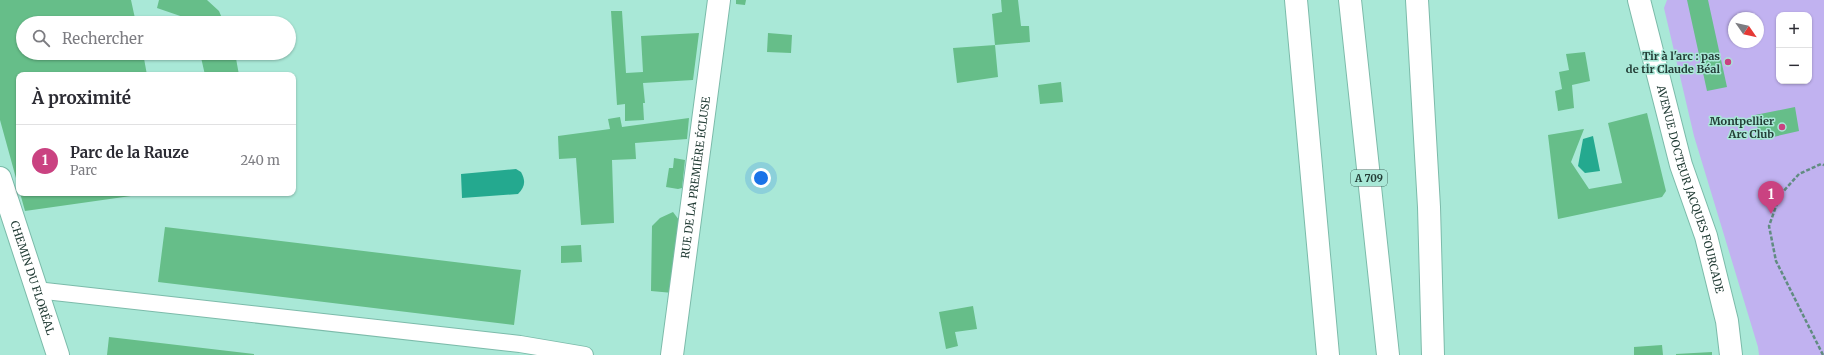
<!DOCTYPE html>
<html lang="fr">
<head>
<meta charset="utf-8">
<style>
  :root { --surface:#fff; --page:#f2f2f3; --text:#2b2b33; --muted:#7c7c81; --line:#e1e1e2; --accent:#ca4281 }
  body { margin:0; font-family:Merriweather,serif; background:var(--page); color:var(--text) }
  .controls { position:absolute; right:12px; top:12px; display:grid; overflow:hidden; border-radius:8px; box-shadow:0 1px 3px #0004 }
  .controls button { width:36px; height:36px; display:grid; place-items:center; padding:0; border:0; border-bottom:1px solid var(--line); background:var(--surface); color:var(--text); font:20px sans-serif }
  .compass { position:absolute; left:1728px; top:12px; width:36px; height:36px; border-radius:50%; background:var(--surface); box-shadow:0 1px 3px #0004; rotate:124deg }
  .you { position:absolute; left:761px; top:178px; width:14px; height:14px; margin:-10px; border:3px solid #fff; border-radius:50%; background:#1a73e8; box-shadow:0 0 0 6px #1a73e833 }
  .badge { display:grid; place-items:center; width:26px; height:26px; border-radius:50%; background:var(--accent); color:#fff; font-size:13px; font-weight:700 }
  .pin { position:absolute; translate:-50% -33px; filter:drop-shadow(0 1px 2px #0008) }
  .pin::after { content:''; position:absolute; top:21px; width:14px; height:12px; background:inherit; clip-path:polygon(0 0,100% 0,50% 100%) }
  .list { margin:0; padding:0; list-style:none }
  h2 { display:flex; justify-content:space-between; align-items:center; height:52px; margin:0; padding:0 16px; font-size:17px }
  h2 small { font-size:13px; font-weight:400; color:var(--muted) }
  .list li { display:grid; grid-template-columns:26px 1fr auto; gap:12px; align-items:center; box-sizing:border-box; height:72px; padding:0 16px; border-top:1px solid var(--line) }
  .list b { display:block; font-size:15px; white-space:nowrap }
  .list p { margin:0; font-size:13px; white-space:nowrap; color:var(--muted) }
  .list em { font-size:13px; font-style:normal; color:var(--muted) }
  .icon { flex:none; width:22px; height:22px; fill:none; stroke:currentColor; stroke-width:2; stroke-linecap:round; stroke-linejoin:round }
  .map { position:relative; flex:none; width:1824px; height:355px; overflow:hidden }
  .search { position:absolute; background:var(--surface); box-shadow:0 1px 3px #0004; left:16px; top:16px; width:280px; height:44px; display:flex; align-items:center; gap:10px; box-sizing:border-box; padding:0 14px; border-radius:22px; color:var(--muted); font-size:15px }
  .panel { position:absolute; background:var(--surface); box-shadow:0 1px 3px #0004; left:16px; top:72px; width:280px; height:124px; border-radius:8px }
  .map>svg:first-child { display:block }
  .green { fill:#c1b2f0; fill-rule:evenodd }
  .water { fill:#24a98f }
  .building { fill:#66be89 }
  .lines { fill:none; stroke-linecap:round; stroke-linejoin:round }
  .lane-casing { stroke:#7cbbaa; stroke-width:18 }
  .street-casing { stroke:#7cbbaa; stroke-width:24 }
  .highway-casing { stroke:#7cbbaa; stroke-width:24 }
  .path { stroke:#618c81; stroke-width:2.5; stroke-dasharray:4 2; stroke-linecap:butt }
  .lane { stroke:#fff; stroke-width:16 }
  .street { stroke:#fff; stroke-width:22 }
  .highway { stroke:#fff; stroke-width:22 }
  .poi-dot { fill:#ca4281; stroke:#a9e8d7; stroke-width:1.5 }
  .labels { text-anchor:middle; dominant-baseline:central; stroke-width:3; stroke-linejoin:round; paint-order:stroke }
  .shield { fill:#a9e8d7; stroke:#4b7066; stroke-width:1 }
  .shield-label { font-size:10px; font-weight:bold; fill:#233d36 }
  .poi-label { font-size:11px; font-weight:bold; fill:#233d36; stroke:#a9e8d7; text-anchor:end }
  .street-label { font-size:11px; fill:#233d36; stroke:#a9e8d7 }
</style>
</head>
<body>
<div class="map">
<svg width="1824" height="355" viewBox="0 0 1824 355">
  <rect width="100%" height="100%" fill="#a9e8d7"/>
  <!-- green -->
  <path class="green" d="M1667,0h157v355h-65l-1,-8 -64,-211 -30,-128zM1779,15h30v66h-30zM1734,18h24v24h-24z"/>
  <!-- water -->
  <path class="water" d="M1593,136l7,35 -15,2 -7,-7 5,-27z
    M516,169l5,3c5,9 4,15 -3,22l-56,4 -1,-24z"/>
  <!-- building -->
  <path class="building" d="M0,0h131l5,23h-113v30h120l4,22h-128v114l-19,-69z
    M159,0h48l12,11 5,12h-36l1,-4 -32,-11z
    M736,0h10l-1,5 -9,-1z
    M1001,0h17l3,26h8l1,16 -35,3 -3,-31 10,-2z
    M1687,0h21l19,87 -20,4z
    M611,11h11l4,62 17,-1 -2,-36 58,-3 -6,47 -50,3 2,20h-2l1,17 -19,1v-17l-8,1z
    M768,33l24,2 -1,18 -24,-1z
    M995,45l3,32 -41,6 -4,-35z
    M1585,52l5,29 -18,4 2,23 -16,3 -3,-20 7,-2 -3,-17 10,-2 -3,-16z
    M200,53h35l4,22h-34z
    M1061,82l2,20 -23,2 -2,-19z
    M1795,107l4,24 -39,9 -5,-25z
    M1647,113l19,78 -4,6 -104,22 -10,-84 36,-6 -13,33 18,27 33,-6 -14,-60z
    M620,117l2,10 67,-9 -2,21 -52,4 1,16 -24,1 2,63 -33,2 -5,-67 -17,1 -1,-23 52,-7 -2,-10z
    M674,158l11,2 -3,28 -4,1 -12,-2 3,-19h4z
    M20,193h124l1,1 -120,17z
    M673,212l6,8 -6,73 -22,-2 1,-65 8,-8z
    M165,227l356,43 -7,55 -356,-43z
    M581,245l1,17 -21,1v-17z
    M973,306l4,23 -22,3 3,14 -12,3 -7,-37z
    M109,337l145,17v1h-147z
    M1662,345l1,10h-29v-8z
    M1712,352v3h-36v-1z"/>
  <g class="lines">
    <defs>
      <path id="lane" d="M36,290l484,54 65,11"/>
      <g id="street">
        <path id="s1" d="M1639,0l42,165 25,71 21,85 4,34"/>
        <path id="s2" d="M0,178l58,177"/>
        <path id="s3" d="M672,355l47,-355"/>
      </g>
      <path id="highway" d="M1296,0l32,355
        M1350,0l38,355
        M1417,0l12,207 4,148"/>
    </defs>
    <!-- lane casing -->
    <use href="#lane" class="lane-casing"/>
    <!-- street casing -->
    <use href="#street" class="street-casing"/>
    <!-- highway casing -->
    <use href="#highway" class="highway-casing"/>
    <!-- path -->
    <path class="path" d="M1823,355l-47,-94 -7,-35 11,-31 19,-21 22,-10 3,1"/>
    <!-- lane -->
    <use href="#lane" class="lane"/>
    <!-- street -->
    <use href="#street" class="street"/>
    <!-- highway -->
    <use href="#highway" class="highway"/>
  </g>
  <!-- markers -->
  <g class="poi-dot">
    <circle cx="1728" cy="62" r="4"/>
    <circle cx="1782" cy="127" r="4"/>
  </g>
  <g class="labels">
    <!-- shield labels -->
    <rect class="shield" x="1351" y="170" width="36" height="16" rx="3"/>
    <g class="shield-label">
      <text x="1369" y="178">A 709</text>
    </g>
    <!-- poi labels -->
    <g class="poi-label">
      <text x="1720" y="56">Tir à l'arc : pas<tspan x="1720" dy="13">de tir Claude Béal</tspan></text>
      <text x="1774" y="121">Montpellier<tspan x="1774" dy="13">Arc Club</tspan></text>
    </g>
    <!-- street labels -->
    <g class="street-label">
      <text stroke="none"><textPath href="#s3" startOffset="179">RUE DE LA PREMIÈRE ÉCLUSE</textPath></text>
      <text stroke="none"><textPath href="#s1" startOffset="196">AVENUE DOCTEUR JACQUES FOURCADE</textPath></text>
      <text stroke="none"><textPath href="#s2" startOffset="105">CHEMIN DU FLORÉAL</textPath></text>
    </g>
  </g>
</svg>
<div class="controls">
<button>+</button>
<button>−</button>
</div>
<svg class="compass" viewBox="-18 -18 36 36"><path d="M0-13l5 13h-10z" fill="#e53935"/><path d="M0 13l5-13h-10z" fill="#7c7c81"/></svg>
<div class="you"></div>
<div class="pin badge" style="left:1771px;top:214px">1</div>
<div class="search"><svg class="icon" aria-label="search" viewBox="0 0 24 24"><circle cx="10" cy="10" r="6"/><path d="M15 15l6 6"/></svg>Rechercher</div>
<section class="panel">
<h2>À proximité<small></small></h2>
<ul class="list">
<li><span class="badge">1</span><div><b>Parc de la Rauze</b><p>Parc</p></div><em>240 m</em></li>
</ul>
</section>
</div>
</body>
</html>
